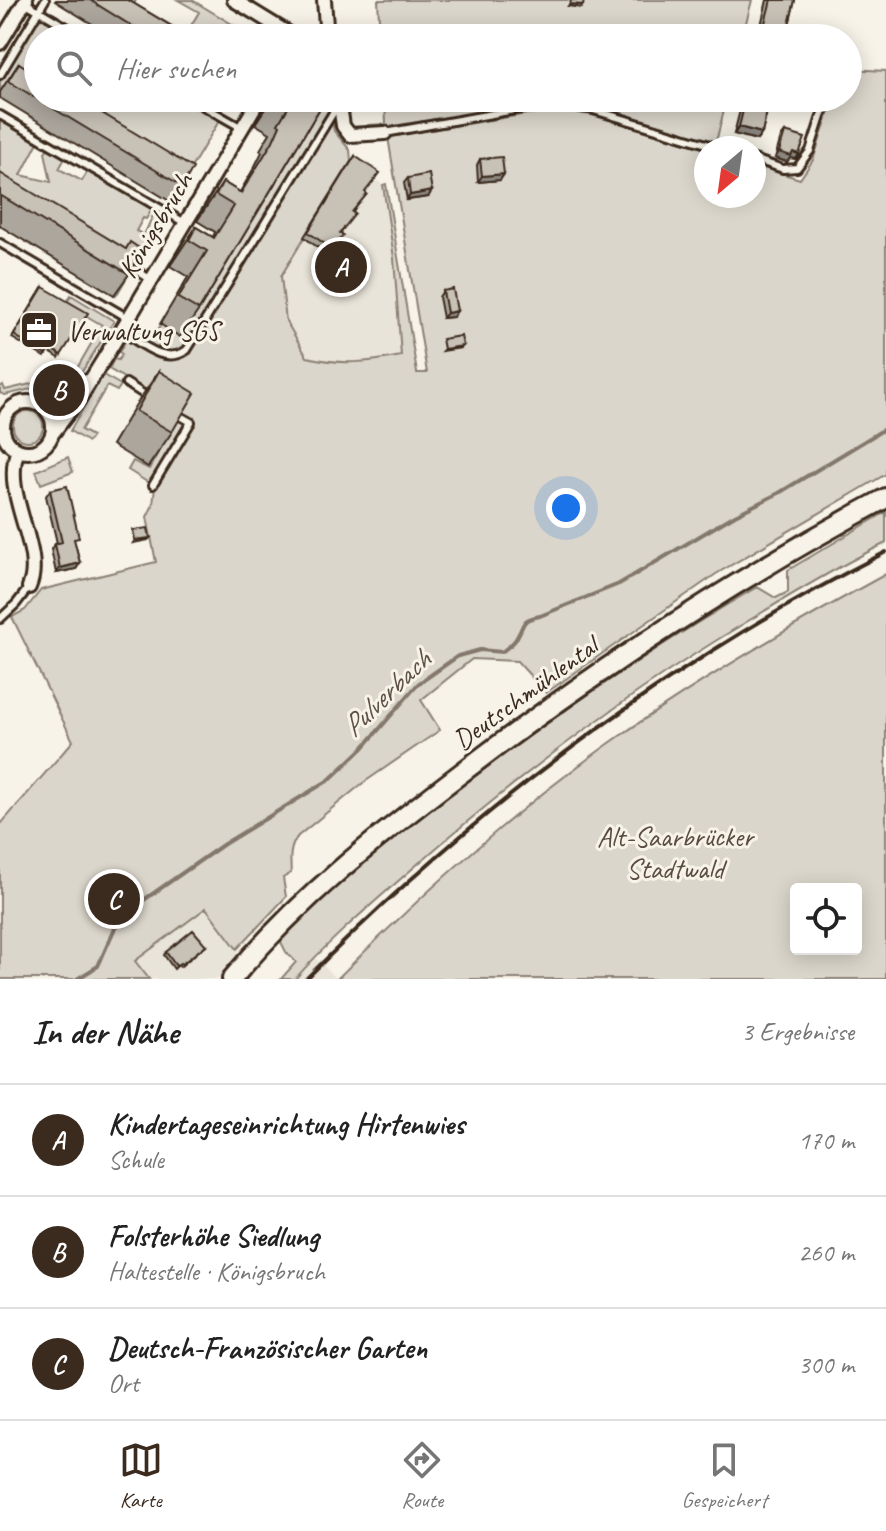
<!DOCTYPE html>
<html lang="de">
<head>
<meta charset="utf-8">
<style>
  :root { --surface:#fff; --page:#f2f2f2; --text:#222; --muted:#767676; --line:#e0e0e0; --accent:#3b2a1e }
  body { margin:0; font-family:Caveat,sans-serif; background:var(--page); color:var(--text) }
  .controls { position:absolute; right:24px; bottom:24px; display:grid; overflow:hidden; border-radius:8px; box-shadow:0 4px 20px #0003 }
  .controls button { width:72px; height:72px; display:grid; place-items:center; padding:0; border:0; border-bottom:2px solid var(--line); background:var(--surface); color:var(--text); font:40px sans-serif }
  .compass { position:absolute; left:694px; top:136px; width:72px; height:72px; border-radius:50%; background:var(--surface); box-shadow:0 4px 20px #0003; rotate:209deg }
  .you { position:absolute; left:566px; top:508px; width:28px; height:28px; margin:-20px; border:6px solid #fff; border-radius:50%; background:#1a73e8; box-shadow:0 0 0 12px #1a73e833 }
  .badge { display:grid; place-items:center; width:52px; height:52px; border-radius:50%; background:var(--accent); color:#fff; font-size:26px; font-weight:700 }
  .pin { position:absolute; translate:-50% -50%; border:4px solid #fff; box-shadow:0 2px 8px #0006 }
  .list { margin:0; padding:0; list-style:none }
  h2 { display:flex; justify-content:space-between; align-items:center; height:104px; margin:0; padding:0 32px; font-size:34px }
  h2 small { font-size:26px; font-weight:400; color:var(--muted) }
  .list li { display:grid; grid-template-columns:52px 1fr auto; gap:24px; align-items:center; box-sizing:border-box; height:112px; padding:0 32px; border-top:2px solid var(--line) }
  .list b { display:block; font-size:30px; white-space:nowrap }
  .list p { margin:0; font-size:26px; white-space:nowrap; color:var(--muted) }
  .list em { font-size:26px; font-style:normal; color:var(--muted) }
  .icon { flex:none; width:44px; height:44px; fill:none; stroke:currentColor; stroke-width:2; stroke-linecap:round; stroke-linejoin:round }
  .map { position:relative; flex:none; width:886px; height:979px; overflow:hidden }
  .search { position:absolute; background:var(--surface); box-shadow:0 4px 20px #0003; left:24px; right:24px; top:24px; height:88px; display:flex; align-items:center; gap:20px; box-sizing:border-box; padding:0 28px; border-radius:44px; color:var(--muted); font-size:30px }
  .sheet { height:440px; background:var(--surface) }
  nav { display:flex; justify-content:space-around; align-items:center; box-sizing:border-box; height:112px; border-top:2px solid var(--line); background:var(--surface); font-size:22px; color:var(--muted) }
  nav a { display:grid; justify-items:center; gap:4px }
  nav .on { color:var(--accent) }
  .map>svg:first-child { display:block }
  .built { fill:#e9e4d9 }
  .green { fill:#dbd6cb; stroke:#8b8074; stroke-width:2; fill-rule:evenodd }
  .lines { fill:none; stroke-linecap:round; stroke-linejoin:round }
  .stream { stroke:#84786c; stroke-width:4 }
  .lane-casing { stroke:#3b2a1e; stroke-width:12 }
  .street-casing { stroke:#3b2a1e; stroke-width:18 }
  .secondary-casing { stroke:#3b2a1e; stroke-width:24 }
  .lane { stroke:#f7f3e8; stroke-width:6 }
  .street { stroke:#f7f3e8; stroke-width:12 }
  .secondary { stroke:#f7f3e8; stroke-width:18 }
  .rail { stroke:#3b2a1e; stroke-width:4 }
  .wall { fill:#aca69d; stroke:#3b2a1e; stroke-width:2 }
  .shaded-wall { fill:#8c877f; stroke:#3b2a1e; stroke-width:2 }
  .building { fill:#c8c1b6; stroke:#3b2a1e; stroke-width:2 }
  .labels { text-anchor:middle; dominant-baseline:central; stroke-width:6; stroke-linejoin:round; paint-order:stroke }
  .street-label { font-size:28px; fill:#3b2a1e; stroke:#f7f3e8 }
  .poi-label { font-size:28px; fill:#3b2a1e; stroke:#f7f3e8; text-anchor:start }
  .park-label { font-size:28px; fill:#5b4c41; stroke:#f7f3e8 }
  .water-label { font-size:30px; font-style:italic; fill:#5f5145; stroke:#f7f3e8 }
</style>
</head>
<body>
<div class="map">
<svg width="886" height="979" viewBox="0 0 886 979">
  <rect width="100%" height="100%" fill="#f7f3e8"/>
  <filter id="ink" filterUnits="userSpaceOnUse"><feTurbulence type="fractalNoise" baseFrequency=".0125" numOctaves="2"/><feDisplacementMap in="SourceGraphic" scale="16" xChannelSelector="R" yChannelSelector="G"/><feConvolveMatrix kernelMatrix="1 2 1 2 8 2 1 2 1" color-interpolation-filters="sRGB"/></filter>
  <g filter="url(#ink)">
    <!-- built -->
    <path class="built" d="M351,161l32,24 11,73 7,98 -31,6h-43l-20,-5 -21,-36 -5,-45z
      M206,908l34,47 -19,24h-72l-14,-18z
      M314,957l23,22h-42z"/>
    <!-- green -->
    <path class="green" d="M91,0h45l-2,4 52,30 13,-22 -21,-12h14l63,38h-101z
      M378,0h374l-10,38h-362z
      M39,16l37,22h-38v59l-30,-18 -8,13v-10z
      M848,69l38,2v403l-170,100 -170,119 -29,-32 -45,-2 -51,41 19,30 -77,53 -65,53c-9,11 -8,23 -7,37l-8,5 3,19 -49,52 -31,-41 -71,53 14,18h-149v-154l73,-84 -61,-124 13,-7 16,-20 115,-28 -9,-45 6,-12 2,-18 -27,-17 5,-9 16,8 24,-43 -7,-23 -57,-34 5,-10 4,1 4,-6 -3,-2 16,-27 11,6 5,-2 5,3 168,-234h4l6,33 16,19 1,11 -70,115 5,45 21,36c33,8 61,6 94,-1l-7,-98 -11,-73 3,-1 31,189h10l-39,-236 139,-23 40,-3 31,5 108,33v47h48v-31l46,14 13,-19 21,-62h14z
      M40,98h139l40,23 -37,62z
      M385,98h342l-11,44 -134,-40 -28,-2 -186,30v-5l18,-1z
      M0,119l38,23 -17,33 30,7 -6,-30 3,-4 17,10 -6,11 23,12 6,-10 64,38 -6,10 -3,-1 -7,13 8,4 11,-24 8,5 -47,80 -2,-1 9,-16 -123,-75z
      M71,295l43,26 -33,52 -6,6 -70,16 -5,-2v-6l3,-2 2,5 56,-13v-3l4,-2 3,3 8,-5 26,-45 -36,-21z
      M103,375l18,10 -4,6 -10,-5 -26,44 11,6 -4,6 -18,-11z
      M13 426a15 15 0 1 1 30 0a15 15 0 1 1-30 0Z
      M68,457l5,15 -32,12 -5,-13z
      M886,512v31c-46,22 -89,48 -133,75 -119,71 -229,153 -333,244 -43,38 -87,74 -125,117h-14l15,-17 -10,-10 -7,-14c36,-45 92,-83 138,-118 109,-84 221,-164 340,-233l19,11 12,-6v-22z
      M886,574v405h-549c84,-84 173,-165 270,-234 89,-63 184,-119 279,-171zM856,889v60h-60v-60z"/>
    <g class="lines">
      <!-- stream -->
      <path class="stream" d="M77,979l21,-13 16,-36 14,-19 96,-67 105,-64 34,-32 55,-64 40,-28 22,-6 22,2c5,-5 13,-9 15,-15 9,-15 3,-17 23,-21l79,-32 116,-69 44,-22 107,-65"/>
      <defs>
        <path id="lane" d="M26,3l59,35
          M0,75l45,-75
          M189,98l53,30
          M0,115l185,108
          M385,133l141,-25 36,-2 28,3 130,39
          M754,159l29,10 14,-1 13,-17 17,-53
          M0,243l128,75
          M126,264l24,15
          M121,331c20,12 44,35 66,19l152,-247
          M126,383l22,14
          M153,485l38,-63 -16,-9
          M0,619l16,-15 13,-17"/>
        <path id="street" d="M234,0l62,38
          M324,0l3,38
          M0,43l26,-43
          M339,98l4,28 7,9 35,-2
          M3 427a25 25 0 1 1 50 0a25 25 0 1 1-50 0Z
          M34,402l37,-9 16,-12
          M52,434l29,-38 40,-65 139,-233
          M18,450c-18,44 28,99 11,137"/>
        <path id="secondary" d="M232,979c67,-81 145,-142 228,-205 135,-103 277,-196 426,-276"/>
      </defs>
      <!-- lane casing -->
      <use href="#lane" class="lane-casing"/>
      <!-- street casing -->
      <use href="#street" class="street-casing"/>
      <!-- secondary casing -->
      <use href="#secondary" class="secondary-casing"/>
      <!-- lane -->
      <use href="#lane" class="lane"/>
      <!-- street -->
      <use href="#street" class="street"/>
      <!-- secondary -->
      <use href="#secondary" class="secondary"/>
      <!-- rail -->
      <path class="rail" d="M306,979c171,-172 364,-317 580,-427"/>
    </g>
    <!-- wall -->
    <path class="wall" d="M56,0h72l63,38h-76l-60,-37z
      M767,0h28l-9,37 5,1h-33z
      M19,63l163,123 -11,16 -171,-104v-6z
      M213,98h21l-7,9z
      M272,98h54l-127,212 -19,27 -20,-13 28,-47 -18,-11 26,-39 17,10 2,-5 -18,-11 26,-39 17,10 14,-24 8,-16 -2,-2 10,-17 -15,-9z
      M743,98h27l-8,35 -5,7 -23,-6z
      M785,132l11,27 -6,-1 -3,4 -12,-4 6,-21z
      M355,156l10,37 -25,40 3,2 -15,20 -24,-18z
      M480,159l24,15 -4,6 -22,2 -1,-17z
      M0,173l129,101 -15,21 -114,-69z
      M408,178l20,19 -21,3 -3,-17z
      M43,287l18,68 -2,3 -11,-7 -4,6 -32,-19z
      M443,291l10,26 -10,1 -4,-21z
      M159,371l13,61 -24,35 -36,-22 23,-39z
      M50,490l25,53 5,20 -4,6 -20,4 -5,-24 4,-5 2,-1 -11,-47z
      M206,945l-26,22 -2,-2 -4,4 -10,-14 2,-3z"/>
    <!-- shaded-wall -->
    <path class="shaded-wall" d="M570,4l13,1 -2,3 -13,-2z
      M739,127l23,6 -5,7 -23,-6z
      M779,152h14l6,2 -3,5 -6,-1 -3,4 -12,-4z
      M504,174l-4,6 -22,2 4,-6z
      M432,191l-4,6 -21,3 3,-5z
      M457,311l-4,6 -10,1 4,-5z
      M463,346l-2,2 -19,3 2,-2z
      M150,538l-2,2 -15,3 2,-3z
      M80,563l-4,6 -20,4 4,-5z"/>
    <!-- building -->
    <path class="building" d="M90,0h38l63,38h-40z
      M571,0h13l-1,5 -13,-1z
      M771,0h24l-9,37 5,1h-30z
      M19,63l19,12v23h39l116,70 -11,18 -174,-105z
      M275,98h51l-127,212 -21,-12 29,-47 -18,-11 7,-13 18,11 20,-32 -18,-11 7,-13 18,11 32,-52 7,-16 -2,-1 11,-18z
      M746,98h24l-8,35 -23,-6z
      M785,132l20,6 -6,16 -6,-2 -2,4 -12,-4z
      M355,156l25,17 -15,19 2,2 -15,18 3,2 -15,19 3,2 -11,14 -24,-17z
      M502,157l2,17 -22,2 -2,-17z
      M0,173l126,76 4,-7 12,8 -13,24 -129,-79z
      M429,174l3,17 -22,4 -2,-17z
      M43,287l45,26 -27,42 -11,-7 -4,7 -32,-20z
      M453,289l4,22 -10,2 -4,-22z
      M461,336l2,10 -19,3 -2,-10z
      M159,371l36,22 -23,39 -36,-21z
      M67,486l12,52 -5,1 6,24 -20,5 -5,-24 7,-2 -12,-52z
      M148,528l2,10 -15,2 -2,-10z
      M193,930l13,15 -24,19 -2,-1 -4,3 -10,-14z"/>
  </g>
  <!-- icons -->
  <defs>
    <symbol id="office-square" viewBox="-11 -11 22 22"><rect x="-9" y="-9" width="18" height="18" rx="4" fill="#3b2a1e" stroke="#f7f3e8"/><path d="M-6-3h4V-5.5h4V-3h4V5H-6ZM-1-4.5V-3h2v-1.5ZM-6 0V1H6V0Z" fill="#fff"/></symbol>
  </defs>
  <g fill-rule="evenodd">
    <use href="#office-square" x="17" y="308" width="44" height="44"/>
  </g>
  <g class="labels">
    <!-- street labels -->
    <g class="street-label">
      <text transform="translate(155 225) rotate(-59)">Königsbruch</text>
      <text transform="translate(525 693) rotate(-36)">Deutschmühlental</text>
    </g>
    <!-- poi labels -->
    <g class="poi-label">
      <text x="67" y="330">Verwaltung SGS</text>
    </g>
    <!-- park labels -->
    <g class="park-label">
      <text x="675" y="836">Alt-Saarbrücker<tspan x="675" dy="32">Stadtwald</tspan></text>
    </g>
    <!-- water labels -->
    <g class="water-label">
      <text transform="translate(386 693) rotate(-44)">Pulverbach</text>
    </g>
  </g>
</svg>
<div class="controls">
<button><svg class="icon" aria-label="locate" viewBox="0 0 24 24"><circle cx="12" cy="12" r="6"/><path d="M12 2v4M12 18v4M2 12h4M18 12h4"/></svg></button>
</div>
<svg class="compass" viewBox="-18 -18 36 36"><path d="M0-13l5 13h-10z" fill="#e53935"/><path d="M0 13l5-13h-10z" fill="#767676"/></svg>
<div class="you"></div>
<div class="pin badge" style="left:341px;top:267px">A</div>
<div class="pin badge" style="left:59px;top:390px">B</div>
<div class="pin badge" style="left:114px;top:899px">C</div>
<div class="search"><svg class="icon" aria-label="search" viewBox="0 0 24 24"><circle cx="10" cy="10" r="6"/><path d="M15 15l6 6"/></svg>Hier suchen</div>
</div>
<section class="sheet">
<h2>In der Nähe<small>3 Ergebnisse</small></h2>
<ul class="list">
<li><span class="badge">A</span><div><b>Kindertageseinrichtung Hirtenwies</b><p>Schule</p></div><em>170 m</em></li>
<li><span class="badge">B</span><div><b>Folsterhöhe Siedlung</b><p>Haltestelle · Königsbruch</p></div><em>260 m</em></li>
<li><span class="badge">C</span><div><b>Deutsch-Französischer Garten</b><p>Ort</p></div><em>300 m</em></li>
</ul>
</section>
<nav>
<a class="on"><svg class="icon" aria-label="map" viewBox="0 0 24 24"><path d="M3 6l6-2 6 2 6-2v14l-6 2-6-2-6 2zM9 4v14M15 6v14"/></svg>Karte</a>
<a><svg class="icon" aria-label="directions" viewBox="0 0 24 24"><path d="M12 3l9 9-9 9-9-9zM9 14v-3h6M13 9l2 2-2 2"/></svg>Route</a>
<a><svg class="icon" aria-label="saved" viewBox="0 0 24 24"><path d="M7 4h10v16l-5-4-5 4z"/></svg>Gespeichert</a>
</nav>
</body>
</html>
